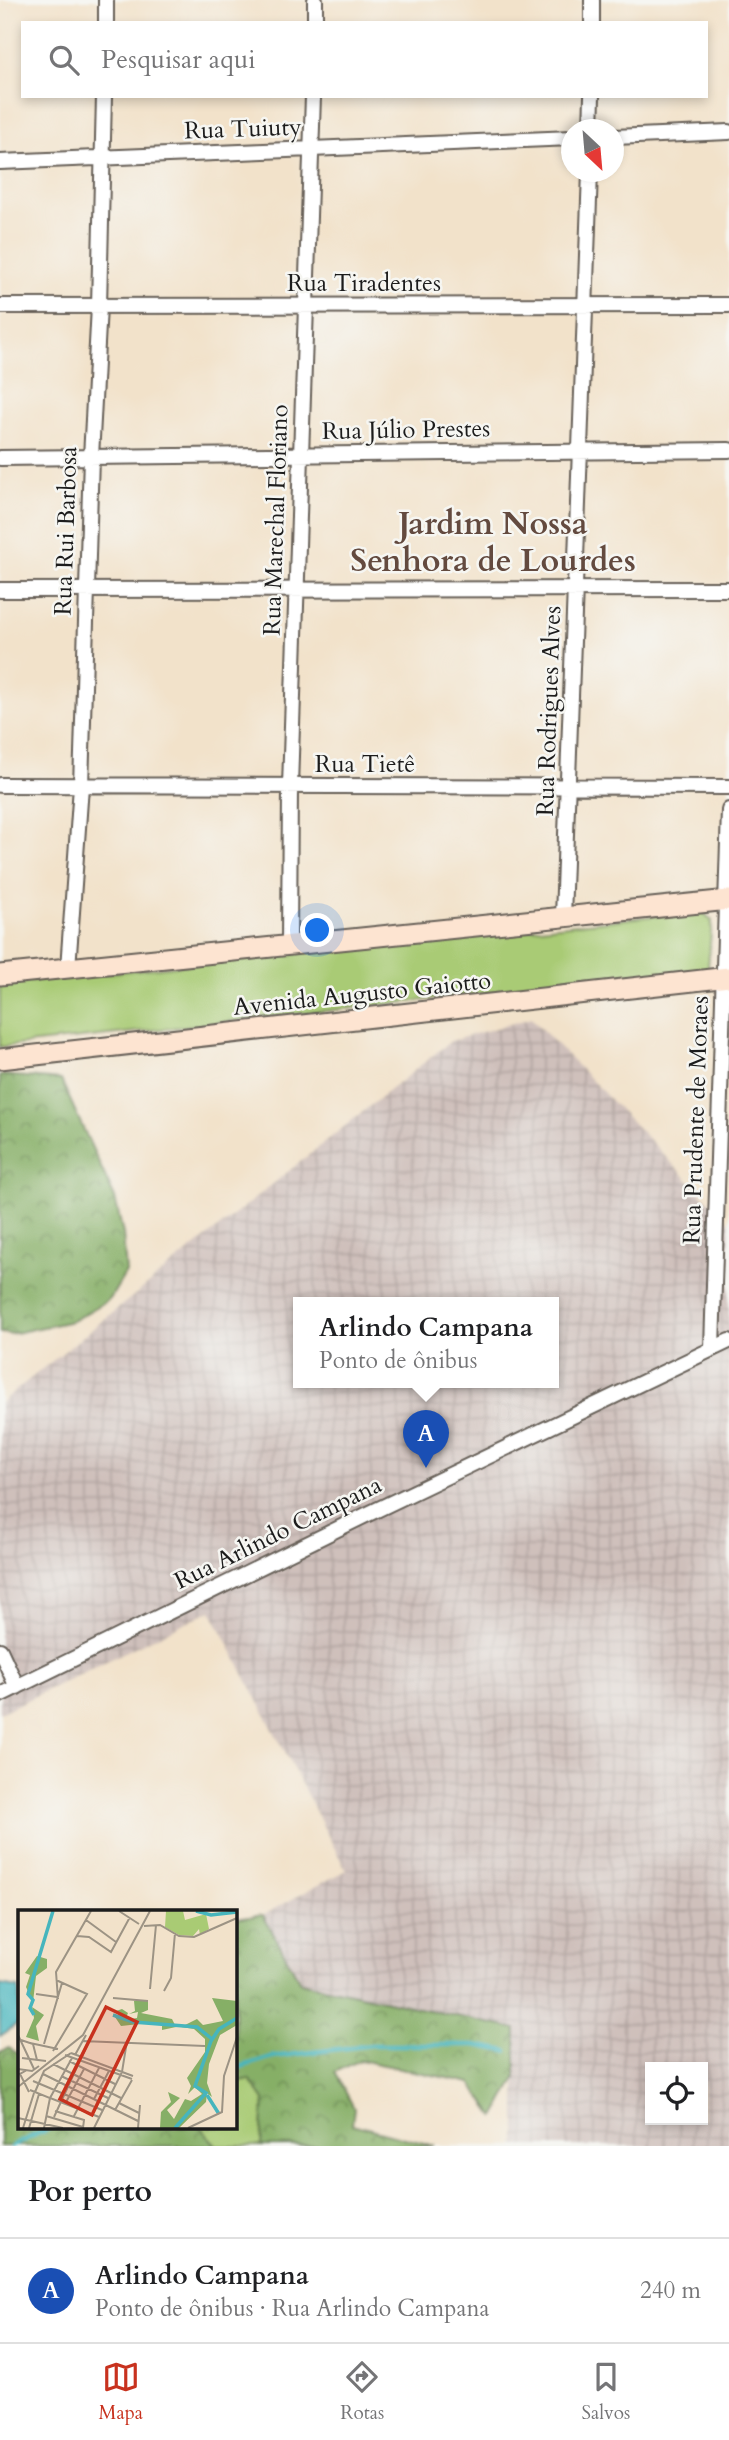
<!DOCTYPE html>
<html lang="pt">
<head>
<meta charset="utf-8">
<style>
  :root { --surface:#fff; --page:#f6f6f6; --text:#202124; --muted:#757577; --line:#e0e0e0; --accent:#c8321e }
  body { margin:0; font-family:Cardo,serif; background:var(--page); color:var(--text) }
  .controls { position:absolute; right:21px; bottom:21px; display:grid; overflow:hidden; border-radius:0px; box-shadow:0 4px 10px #0003 }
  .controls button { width:63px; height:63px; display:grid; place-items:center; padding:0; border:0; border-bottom:2px solid var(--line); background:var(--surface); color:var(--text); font:35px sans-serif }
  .compass { position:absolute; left:561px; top:119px; width:63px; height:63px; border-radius:50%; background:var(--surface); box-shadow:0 4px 10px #0003; rotate:154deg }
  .you { position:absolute; left:318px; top:931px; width:24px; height:24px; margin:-18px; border:5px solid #fff; border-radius:50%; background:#1a73e8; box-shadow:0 0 0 10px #1a73e833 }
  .badge { display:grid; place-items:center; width:46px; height:46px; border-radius:50%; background:var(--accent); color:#fff; font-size:23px; font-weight:700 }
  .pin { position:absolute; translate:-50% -58px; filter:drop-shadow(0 2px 4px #0008) }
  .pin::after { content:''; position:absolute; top:37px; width:24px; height:21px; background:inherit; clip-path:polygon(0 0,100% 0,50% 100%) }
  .popup { position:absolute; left:293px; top:1297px; width:266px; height:91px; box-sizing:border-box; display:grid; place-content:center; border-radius:0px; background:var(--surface); filter:drop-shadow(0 2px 5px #0005); font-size:23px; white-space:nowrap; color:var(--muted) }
  .popup b { font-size:26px; color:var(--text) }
  .popup::after { content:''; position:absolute; left:50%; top:100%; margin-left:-14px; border:14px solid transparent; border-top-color:var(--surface) }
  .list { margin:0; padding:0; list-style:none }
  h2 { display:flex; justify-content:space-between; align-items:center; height:91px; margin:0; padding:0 28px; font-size:30px }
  h2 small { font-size:23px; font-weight:400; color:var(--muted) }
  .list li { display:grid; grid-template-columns:46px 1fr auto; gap:21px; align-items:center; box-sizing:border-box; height:105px; padding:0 28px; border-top:2px solid var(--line) }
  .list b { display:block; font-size:26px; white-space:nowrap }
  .list p { margin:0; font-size:23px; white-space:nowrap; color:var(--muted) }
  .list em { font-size:23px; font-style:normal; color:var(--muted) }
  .icon { flex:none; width:38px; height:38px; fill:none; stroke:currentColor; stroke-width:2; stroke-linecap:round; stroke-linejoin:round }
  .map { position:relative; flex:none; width:729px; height:2146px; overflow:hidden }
  .search { position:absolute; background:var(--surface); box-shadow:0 4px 10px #0003; left:21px; right:21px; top:21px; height:77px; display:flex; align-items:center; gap:18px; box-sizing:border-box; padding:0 24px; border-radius:0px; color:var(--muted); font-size:26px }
  .sheet { height:196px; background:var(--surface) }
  nav { display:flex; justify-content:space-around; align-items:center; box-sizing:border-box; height:98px; border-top:2px solid var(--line); background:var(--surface); font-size:19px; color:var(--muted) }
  nav a { display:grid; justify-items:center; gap:4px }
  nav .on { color:var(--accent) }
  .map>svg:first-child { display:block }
  .industrial { fill:url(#industrial-grid); fill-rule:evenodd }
  .grass { fill:#a9cb74; stroke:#627448; stroke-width:2 }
  .forest { fill:url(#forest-crowns); stroke:#516641; stroke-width:2 }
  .water { fill:#46b5bd; stroke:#31686c; stroke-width:2 }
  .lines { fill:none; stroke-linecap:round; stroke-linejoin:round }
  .stream { stroke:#46b5bd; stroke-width:4.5 }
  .street-casing { stroke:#676159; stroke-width:18 }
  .secondary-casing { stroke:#676159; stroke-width:23 }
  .street { stroke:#fff; stroke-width:14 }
  .secondary { stroke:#fde4d1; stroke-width:19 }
  .labels { text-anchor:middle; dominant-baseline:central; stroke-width:5; stroke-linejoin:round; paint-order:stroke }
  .street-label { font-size:24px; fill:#1c1c1c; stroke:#f6f6f2 }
  .district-label { font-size:32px; font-weight:bold; fill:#634a3f; stroke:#f6f6f2 }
  .inset-river { fill:none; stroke:#46b5bd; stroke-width:3.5 }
  .inset-road { fill:none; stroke:#9c9384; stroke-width:2 }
  .view { fill:#c8321e; fill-opacity:0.15; stroke:#c8321e; stroke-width:3.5 }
  .inset-edge { fill:none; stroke:#1c1c1c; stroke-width:3.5 }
</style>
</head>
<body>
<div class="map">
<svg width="729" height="2146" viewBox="0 0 729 2146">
  <defs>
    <pattern id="industrial-grid" width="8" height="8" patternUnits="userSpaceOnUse" patternTransform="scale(1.75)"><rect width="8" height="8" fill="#cfc0bb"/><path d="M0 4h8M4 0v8" fill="none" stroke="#b1a4a0"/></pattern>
    <pattern id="forest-crowns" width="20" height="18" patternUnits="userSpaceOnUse" patternTransform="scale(1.75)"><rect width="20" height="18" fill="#86af66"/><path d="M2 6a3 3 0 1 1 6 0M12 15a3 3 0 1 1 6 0" fill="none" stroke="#6d8e53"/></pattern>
  </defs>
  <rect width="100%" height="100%" fill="#f6f6f2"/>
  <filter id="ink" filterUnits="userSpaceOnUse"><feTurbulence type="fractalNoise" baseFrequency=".0143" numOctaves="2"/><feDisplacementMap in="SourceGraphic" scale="14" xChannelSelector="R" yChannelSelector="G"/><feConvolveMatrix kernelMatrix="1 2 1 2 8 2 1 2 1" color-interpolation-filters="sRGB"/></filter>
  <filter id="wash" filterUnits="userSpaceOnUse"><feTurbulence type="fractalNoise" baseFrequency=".00686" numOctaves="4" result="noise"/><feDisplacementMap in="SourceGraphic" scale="28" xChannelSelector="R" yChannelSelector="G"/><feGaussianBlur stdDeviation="1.57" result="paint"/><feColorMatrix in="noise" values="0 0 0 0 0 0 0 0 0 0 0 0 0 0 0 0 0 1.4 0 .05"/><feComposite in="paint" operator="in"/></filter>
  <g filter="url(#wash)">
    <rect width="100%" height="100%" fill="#f2e2ca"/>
    <!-- industrial -->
    <path class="industrial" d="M531,1018l198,204v924h-213v-117l-217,-47 -36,-67 83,-45 -135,-260 -211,103v-310l451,-362zM298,1302h256v80h-256zM650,2067h53v53h-53z"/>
    <!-- grass -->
    <path class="grass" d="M702,911l10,10 -4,46 -4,2 -704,78v-63z
      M249,2079l15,21 -3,46h-45l-15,-19h33l1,-45z"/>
    <!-- forest -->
    <path class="forest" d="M3,1075l58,5 54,118 8,36 3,38 -16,27 -38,22 -62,13 -10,-1v-257z
      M263,1915l37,67 216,47v49l-21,39 -24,-34 -111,-23 -25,12 19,36 -2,16 83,22h-174l3,-46 -15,-21 -14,3 -1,-163z
      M9,2048l10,7v72h182l15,19h-216v-94z"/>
    <!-- water -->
    <path class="water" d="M0,1985l19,3v35l-19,13z"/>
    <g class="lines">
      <!-- stream -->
      <path class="stream" d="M234,2069l38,-12 100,-12h102l33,6
        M12,2146l40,-19"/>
    </g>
  </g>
  <g filter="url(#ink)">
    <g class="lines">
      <defs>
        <path id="street" d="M106,23v-23
          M315,23v-23
          M592,23v-23
          M591,130l1,-34
          M614,137l115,-5
          M0,162l572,-24
          M0,306l729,-1
          M0,458l729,-8
          M0,590l729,-1
          M0,785l729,2
          M563,917l27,-745
          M289,945l1,-159 23,-690
          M68,968l13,-182 10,-329 8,-151 5,-210
          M712,1348l17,-538
          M0,1650l17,37
          M0,1695l366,-180 363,-174"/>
        <path id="secondary" d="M0,975l729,-75
          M0,1059l729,-82"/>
      </defs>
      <!-- street casing -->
      <use href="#street" class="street-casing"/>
      <!-- secondary casing -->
      <use href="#secondary" class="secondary-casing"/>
      <!-- street -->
      <use href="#street" class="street"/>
      <!-- secondary -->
      <use href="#secondary" class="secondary"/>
    </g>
  </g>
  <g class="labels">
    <!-- street labels -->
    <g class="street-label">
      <text transform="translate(243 129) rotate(-2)">Rua Tuiuty</text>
      <text x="364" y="283">Rua Tiradentes</text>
      <text transform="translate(406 430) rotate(-1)">Rua Júlio Prestes</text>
      <text transform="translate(276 520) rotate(-88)">Rua Marechal Floriano</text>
      <text transform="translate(66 531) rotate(-88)">Rua Rui Barbosa</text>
      <text transform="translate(549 711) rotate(-88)">Rua Rodrigues Alves</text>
      <text x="365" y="764">Rua Tietê</text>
      <text transform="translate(362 994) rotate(-6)">Avenida Augusto Gaiotto</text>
      <text transform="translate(696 1120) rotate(-88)">Rua Prudente de Moraes</text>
      <text transform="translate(278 1533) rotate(-26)">Rua Arlindo Campana</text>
    </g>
    <!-- district labels -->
    <g class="district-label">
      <text x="493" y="524">Jardim Nossa<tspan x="493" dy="37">Senhora de Lourdes</tspan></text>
    </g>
  </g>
  <!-- overview -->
  <g transform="translate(18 1910)">
    <rect width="219" height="219" fill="#f2e2ca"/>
    <path d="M148,1h17l2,9 21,-6 3,15 -9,6 -1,-6 -6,7 -14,-1 -14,-8z" fill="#a9cb74"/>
    <path d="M19,46l10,3v9l-11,8 -3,26 -7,-15 4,-12 -5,-2zM194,88l25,3v24l-17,10 -11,29 -2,19 5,14 -5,-4 -1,9 -27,26h-19l1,-16 10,-10 -3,-10 12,6 -13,12 7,9 11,-20 6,2 11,-7 -7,-7 -7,7 3,-8 -4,-8 18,-26v-13l-11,-10 -13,-2 16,-8 6,6 20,-4zM116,91h14v9l-7,3 31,6 4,8 -14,3v-5l-13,-2 -28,3 -8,-12 8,4 -5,-7 6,-2 6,4 -3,7 12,-2 1,-6 -9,2 6,-3zM14,97l12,8 -8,11 3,15 -13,-4 8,-19z" fill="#86af66"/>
    <path class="inset-river" d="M178,1l15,4 26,-3M16,105l-4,-7 3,-8 -5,-6 25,-83M95,105l20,7 64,5 15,12M189,185l12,19M157,218l31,-35 -11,-7 16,-45 8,-12 18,-11"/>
    <path class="inset-road" d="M101,1l20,13M68,10l30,22M126,16l16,-1 19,11 15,1 43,-19M59,26l12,1 22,15 19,-35M132,79l6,-64M146,81l7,-13 4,-45M18,84l21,3M95,88l35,3M40,89l-2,-27 35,-61M0,125l16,34M3,130l12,4 4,16M64,131l123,5M12,133l28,6M26,134l18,-61M35,141l34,-57 -31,-14M53,143l62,23M47,145l67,24M57,145l11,-20M4,148l24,3M54,148l-22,40 49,19M51,151l46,23M35,154l68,34M0,159l14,2 7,-5M9,160l-7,4 9,18M25,164l95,47M43,166l47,22M15,171l69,29M0,177l65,-52 67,-124M12,180l20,8 -6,30M17,182l9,-21 27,-18M76,189l15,-28M101,193l20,10M47,194l19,-35M97,200l17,-30M37,201l29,9 -1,8M28,206l37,11M56,206l25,-48M36,207l35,-76M0,208l45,10M5,218l11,-35M11,218l10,-34M76,218l28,-56 5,-31M120,218l2,-23M170,218l34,-16 2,-36 13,-39"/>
    <path class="view" d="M88,97l31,15 -45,93 -32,-16z"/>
    <rect width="219" height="219" class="inset-edge"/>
  </g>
</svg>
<div class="controls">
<button><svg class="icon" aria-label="locate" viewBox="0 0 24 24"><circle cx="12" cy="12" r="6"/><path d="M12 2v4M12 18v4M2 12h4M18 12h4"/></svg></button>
</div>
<svg class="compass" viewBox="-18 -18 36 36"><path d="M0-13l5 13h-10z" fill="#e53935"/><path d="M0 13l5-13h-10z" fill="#757577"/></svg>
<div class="you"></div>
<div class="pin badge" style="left:426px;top:1468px;background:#1a4fb4">A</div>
<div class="popup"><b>Arlindo Campana</b>Ponto de ônibus</div>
<div class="search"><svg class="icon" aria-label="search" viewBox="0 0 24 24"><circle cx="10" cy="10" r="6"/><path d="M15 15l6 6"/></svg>Pesquisar aqui</div>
</div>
<section class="sheet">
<h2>Por perto<small></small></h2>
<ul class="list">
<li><span class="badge" style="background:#1a4fb4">A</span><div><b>Arlindo Campana</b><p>Ponto de ônibus · Rua Arlindo Campana</p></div><em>240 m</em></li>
</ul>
</section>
<nav>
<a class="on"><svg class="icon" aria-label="map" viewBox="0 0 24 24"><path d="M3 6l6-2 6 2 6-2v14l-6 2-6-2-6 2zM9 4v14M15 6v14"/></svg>Mapa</a>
<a><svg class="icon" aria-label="directions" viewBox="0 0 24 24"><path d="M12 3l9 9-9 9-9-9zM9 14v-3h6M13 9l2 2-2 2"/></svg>Rotas</a>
<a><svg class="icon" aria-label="saved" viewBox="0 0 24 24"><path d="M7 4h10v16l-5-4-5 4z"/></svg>Salvos</a>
</nav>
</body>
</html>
